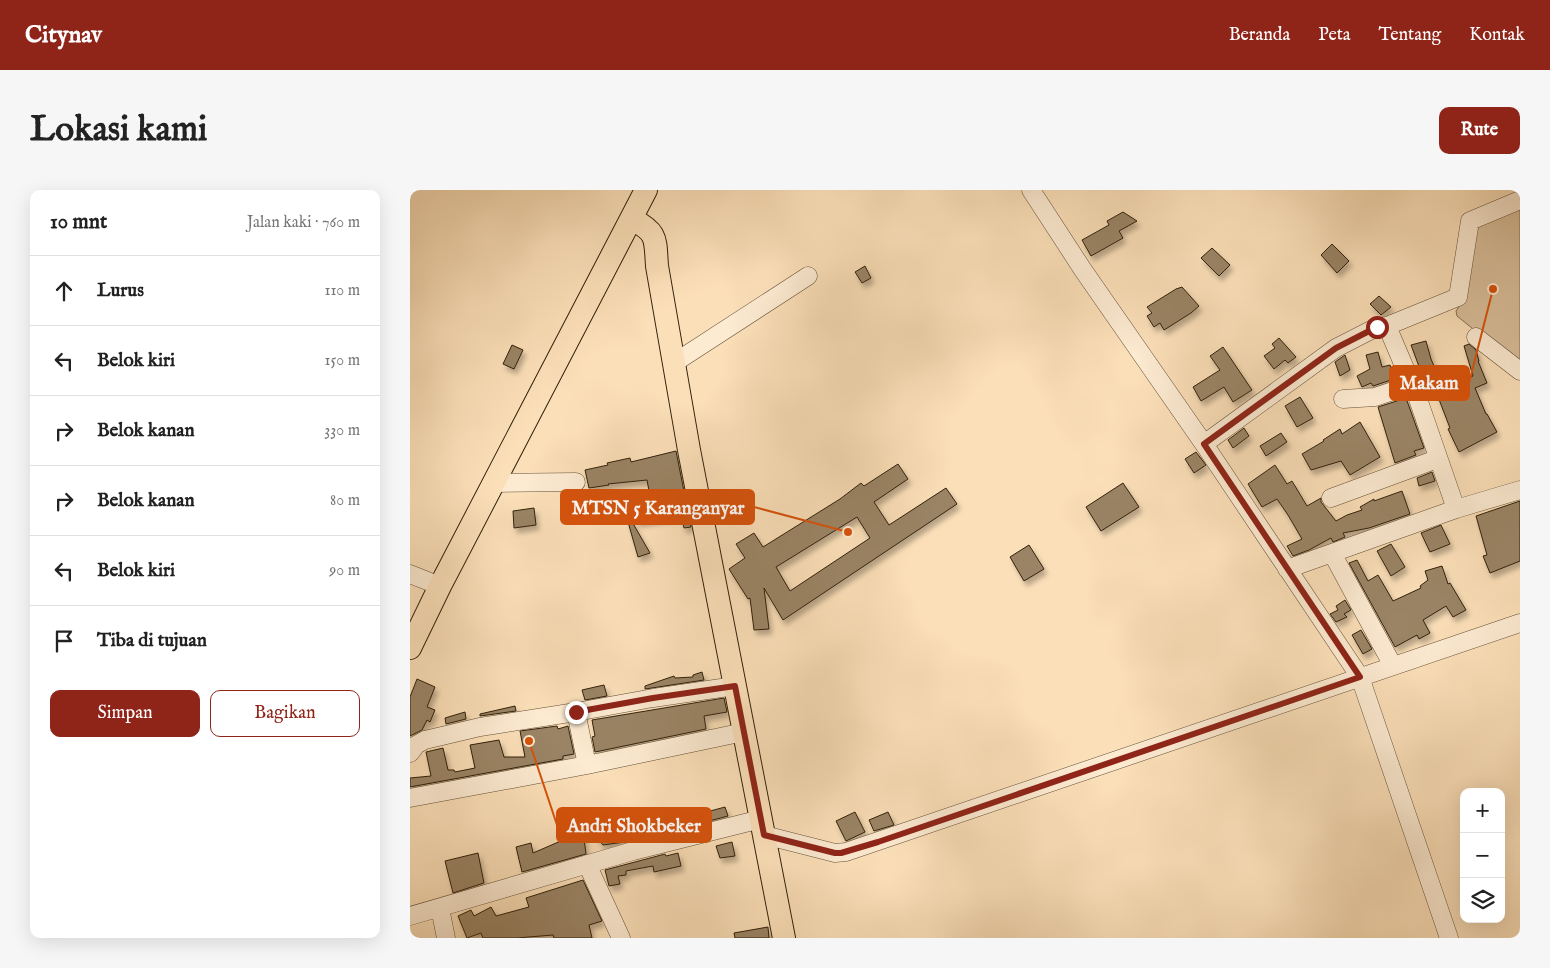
<!DOCTYPE html>
<html lang="id">
<head>
<meta charset="utf-8">
<style>
  :root { --surface:#fff; --page:#f6f6f6; --text:#222; --muted:#767676; --line:#e0e0e0; --accent:#8f2418 }
  body { margin:0; font-family:"IM FELL English",serif; background:var(--page); color:var(--text) }
  .controls { position:absolute; right:15px; bottom:15px; display:grid; overflow:hidden; border-radius:10px; box-shadow:0 5px 20px #0002 }
  .controls button { width:45px; height:45px; display:grid; place-items:center; padding:0; border:0; border-bottom:1px solid var(--line); background:var(--surface); color:var(--text); font:25px sans-serif }
  .stop { position:absolute; width:15px; height:15px; margin:-11px; border:4px solid #8f2418; border-radius:50%; background:#fff }
  .stop.end { background:#8f2418; border-color:#fff; box-shadow:0 1px 5px #0008 }
  .list { margin:0; padding:0; list-style:none }
  h2 { display:flex; justify-content:space-between; align-items:center; height:65px; margin:0; padding:0 20px; font-size:21px }
  h2 small { font-size:16px; font-weight:400; color:var(--muted) }
  .list li { display:grid; grid-template-columns:32px 1fr auto; gap:15px; align-items:center; box-sizing:border-box; height:70px; padding:0 20px; border-top:1px solid var(--line) }
  .list b { display:block; font-size:19px; white-space:nowrap }
  .list em { font-size:16px; font-style:normal; color:var(--muted) }
  .actions { display:flex; gap:10px; padding:15px 20px }
  .actions a { flex:1; padding:11px 0; border:1px solid var(--accent); border-radius:10px; text-align:center; font-size:18px; color:var(--accent) }
  .actions .main { background:var(--accent); color:#fff }
  .icon { flex:none; width:28px; height:28px; fill:none; stroke:currentColor; stroke-width:2; stroke-linecap:round; stroke-linejoin:round }
  .map { position:relative; flex:none; width:1110px; height:748px; overflow:hidden; border-radius:10px }
  header { display:flex; align-items:center; gap:30px; box-sizing:border-box; height:70px; padding:0 25px; background:var(--accent); color:#fff }
  header strong { font-size:24px }
  nav { display:flex; gap:28px; margin-inline-start:auto; font-size:18px }
  .intro { display:flex; align-items:center; justify-content:space-between; box-sizing:border-box; height:120px; padding:0 30px }
  h1 { margin:0; font-size:35px }
  .button { padding:12px 22px; border-radius:10px; background:var(--accent); color:#fff; font-size:18px; font-weight:700 }
  main { display:flex; gap:30px; padding:0 30px }
  aside { flex:1; background:var(--surface); border-radius:10px; box-shadow:0 5px 20px #0002 }
  .map>svg:first-child { display:block }
  .green { fill:#d9bf9b; stroke:#857053 }
  .building { fill:#9a8465; stroke:#31210b; fill-rule:evenodd; filter:url(#shadow) }
  .lines { fill:none; stroke-linecap:round; stroke-linejoin:round }
  .minor-casing { stroke:#645036; stroke-width:19 }
  .major-casing { stroke:#31210b; stroke-width:24 }
  .minor { stroke:#fcead1; stroke-width:18 }
  .major { stroke:#fbdfb8; stroke-width:22 }
  .route { stroke:#8f2418; stroke-width:6 }
  .leader { fill:none; stroke:#d6530c; stroke-width:2 }
  .callout-dot { fill:#d6530c; stroke:#fcead1; stroke-width:2 }
  .callout { fill:#d6530c; stroke:#d6530c; stroke-width:2 }
  .callout-label { font-size:19px; text-anchor:middle; font-weight:bold; fill:#fff }
</style>
</head>
<body>
<header>
<strong>Citynav</strong>
<nav><a>Beranda</a><a>Peta</a><a>Tentang</a><a>Kontak</a></nav>
</header>
<div class="intro"><h1>Lokasi kami</h1><a class="button">Rute</a></div>
<main>
<aside>
<h2>10 mnt<small>Jalan kaki · 760 m</small></h2>
<ul class="list">
<li><svg class="icon" aria-label="ahead" viewBox="0 0 24 24"><path d="M12 20V5M6 11l6-6 6 6"/></svg><div><b>Lurus</b></div><em>110 m</em></li>
<li><svg class="icon" aria-label="left" viewBox="0 0 24 24"><path d="M17 20v-9H6M10 6l-5 5 5 5"/></svg><div><b>Belok kiri</b></div><em>150 m</em></li>
<li><svg class="icon" aria-label="right" viewBox="0 0 24 24"><path d="M7 20v-9h11M14 6l5 5-5 5"/></svg><div><b>Belok kanan</b></div><em>330 m</em></li>
<li><svg class="icon" aria-label="right" viewBox="0 0 24 24"><path d="M7 20v-9h11M14 6l5 5-5 5"/></svg><div><b>Belok kanan</b></div><em>80 m</em></li>
<li><svg class="icon" aria-label="left" viewBox="0 0 24 24"><path d="M17 20v-9H6M10 6l-5 5 5 5"/></svg><div><b>Belok kiri</b></div><em>90 m</em></li>
<li><svg class="icon" aria-label="arrive" viewBox="0 0 24 24"><path d="M6 21V4h12l-3 4 3 4H6"/></svg><div><b>Tiba di tujuan</b></div></li>
</ul>
<div class="actions"><a class="main">Simpan</a><a>Bagikan</a></div>
</aside>
<div class="map">
<svg width="1110" height="748" viewBox="0 0 1110 748">
  <defs>
    <filter id="shadow"><feDropShadow dx="3" dy="5" stdDeviation="2.5" flood-color="#0004"/></filter>
  </defs>
  <rect width="100%" height="100%" fill="#fbdfb8"/>
  <filter id="stains"><feTurbulence type="fractalNoise" baseFrequency=".004" numOctaves="4"/><feColorMatrix values="0 0 0 0 .2 0 0 0 0 .09 0 0 0 0 .02 0 0 0 .5 -.17"/></filter>
  <radialGradient id="worn" r=".72"><stop offset=".6" stop-color="#630" stop-opacity="0"/><stop offset="1" stop-color="#630" stop-opacity=".3"/></radialGradient>
  <!-- green -->
  <path class="green" d="M1110,12v165l-63,-51 -1,-5 4,-6 12,-75z"/>
  <!-- building -->
  <path class="building" d="M713,22l14,9 -18,10 4,7 -32,18 -9,-16 27,-15 -2,-4z
    M922,54l17,17 -12,12 -16,-18z
    M802,58l18,17 -11,11 -18,-18z
    M455,76l6,12 -9,5 -7,-11z
    M772,97l17,19 -8,7 -27,17 -4,-7 -6,4 -7,-11 5,-3 -5,-6 29,-18z
    M969,106l12,11 -10,8 -11,-11z
    M869,148l17,19 -8,6 -3,-3 -11,9 -10,-13 11,-8 -3,-4z
    M1016,151l5,18 8,19 -13,7 -15,-40z
    M1059,154l7,6 3,11h-1l9,22 -12,5 11,26h1l10,18 -38,20 -11,-23 2,-1 -15,-39 16,-7 1,3 21,-9 -9,-30z
    M102,155l11,5 -9,19 -11,-5z
    M813,157l29,43 -19,12 -9,-15 -23,14 -8,-14 27,-17 -10,-14z
    M968,162l4,15 8,-2 4,14 -21,7 -2,-3 -9,4 -5,-11 13,-7 -4,-14z
    M935,165l5,15 -10,6 -5,-14z
    M890,207l13,21 -16,9 -12,-21z
    M996,208l18,50 -10,3 2,4 -21,8 -17,-56z
    M950,232l20,35 -30,18 -9,-14 -30,9 -9,-16 22,-13 -1,-1 17,-11 2,5z
    M834,238l5,8 -16,12 -5,-8z
    M871,243l6,9 -21,14 -6,-10z
    M266,261l15,76 -7,1 -3,-13 -44,7 -2,-12 17,-3 -5,-27 -39,4 1,1 -20,3 -4,-18 23,-5 -1,-2 23,-5 1,4z
    M786,262l10,13 -12,8 -9,-14z
    M488,274l10,15 -34,23 15,23 57,-37 11,16 -174,116 -19,-32 5,41 -15,1 -4,-32 -2,1 -19,-30 16,-11 -9,-14 18,-11 9,14 77,-48 21,-16 3,3zM447,327l13,21 -80,53 -14,-24z
    M865,275l12,19 5,-3 15,25 14,-8v4l15,19 11,-6 15,-5 -2,-3 14,-8v2l28,-10 8,23 -41,14 -26,5 2,4 -12,5 -2,-4 -22,12 -16,6 -6,-10 15,-7 -14,-24 -11,-16 -15,8 -14,-23z
    M1022,282l3,9 -16,5 -2,-8z
    M713,293l16,24 -38,24 -15,-24z
    M1110,311v60l-30,12 -7,-17 4,-1 -11,-39z
    M124,318l2,17 -22,3 -1,-17z
    M221,330l19,33 -12,4 -10,-35z
    M1031,335l9,19 -20,8 -9,-19z
    M981,354l14,23 -14,9 -14,-25z
    M619,355l15,24 -20,12 -14,-24z
    M947,370l11,21 10,-6 15,26 28,-13 -1,-2 8,-6 -3,-9 17,-5 6,18 2,-1 16,27 -13,7 -7,-11 -23,14 7,13 -11,6 -2,-4 -22,12 -46,-84z
    M935,410l6,10 -7,4 3,3 -11,5 -6,-8 8,-4 -2,-4z
    M951,440l11,19 -9,5 -11,-19z
    M292,482l2,8 -59,9v-3l29,-10 1,2 18,-1v-2z
    M7,489l18,8 -8,20 8,3 -5,12 -3,-2 -5,10 -12,6v-39z
    M194,495l3,11 -22,4 -3,-10z
    M314,508l3,14 -23,4 2,13 -111,23 -3,-15 3,-1 -3,-16z
    M105,516l1,5 -36,5v-2z
    M55,522l1,7 -20,5 -1,-6z
    M147,536l1,3 10,-3 6,28 -11,2v3l-153,28v-9l21,-2 -5,-24 17,-4 5,22h6l1,2 20,-4 -5,-23 29,-5 5,17h21l-5,-26z
    M315,617l3,9 -38,10 -2,-9z
    M445,622l10,20 -19,9 -10,-20z
    M478,622l6,13 -20,6 -5,-11z
    M254,630l4,11 -41,8 1,2 -3,1 -22,3 -12,-16 49,-6 1,5z
    M173,641l3,23 -64,18 -6,-25 15,-4 2,10 37,-16 -1,-3z
    M322,652l3,14 -15,2 -4,-12z
    M68,663l6,30 -31,10 -8,-32z
    M268,663l3,13 -27,6 -1,-6 -27,5v4l-8,1 2,8 -11,2 -4,-16 60,-16 1,2z
    M173,690l19,41 -13,4 3,13h-38l-1,-3 -36,3h-34l-2,-5 -14,5 -9,-22 13,-6 3,6 17,-9 5,9 33,-9 -3,-9z
    M358,737l1,11h-34l-1,-5z"/>
  <g class="lines">
    <defs>
      <path id="minor" d="M621,0l52,80 121,174 156,233 89,261
        M977,136l31,73 38,110
        M1066,147l44,34
        M264,173l134,-87
        M933,209l32,-2 36,-12
        M794,254l132,-96 41,-21 10,-1 71,-29 12,-76 50,-21
        M84,293l82,-1
        M921,308l106,-39
        M922,363l61,113
        M877,379l169,-60 64,-19
        M0,384l30,12
        M166,522l11,53
        M0,563l6,-8 9,-5 55,-13 96,-15 77,-14 82,-12
        M0,608l177,-33 157,-33
        M354,645l71,18 11,-1 674,-229
        M177,674l34,74
        M30,718l6,30
        M0,726l223,-65 128,-32"/>
      <path id="major" d="M222,29c26,14 23,19 25,47l32,184 95,488
        M0,458l30,-62 206,-396"/>
    </defs>
    <!-- minor casing -->
    <use href="#minor" class="minor-casing"/>
    <!-- major casing -->
    <use href="#major" class="major-casing"/>
    <!-- minor -->
    <use href="#minor" class="minor"/>
    <!-- major -->
    <use href="#major" class="major"/>
  </g>
  <g class="lines">
    <!-- route -->
    <path class="route" d="M166,522l77,-14 82,-12 29,149 71,18h6l37,-11 482,-165 -156,-233 132,-96 41,-21"/>
  </g>
  <!-- callouts -->
  <path class="leader" d="M1083 99L1059 193M438 342L344 317M119 551L147 635"/>
  <g class="callout-dot">
    <circle cx="1083" cy="99" r="5"/>
    <circle cx="438" cy="342" r="5"/>
    <circle cx="119" cy="551" r="5"/>
  </g>
  <g class="callout">
    <rect x="980" y="176" width="79" height="34" rx="5"/>
    <rect x="151" y="300" width="193" height="34" rx="5"/>
    <rect x="147" y="618" width="154" height="34" rx="5"/>
  </g>
  <g class="callout-label">
    <text x="1019" y="199">Makam</text>
    <text x="248" y="324">MTSN 5 Karanganyar</text>
    <text x="224" y="642">Andri Shokbeker</text>
  </g>
  <rect width="100%" height="100%" filter="url(#stains)"/>
  <rect width="100%" height="100%" fill="url(#worn)"/>
</svg>
<div class="controls">
<button>+</button>
<button>−</button>
<button><svg class="icon" aria-label="layers" viewBox="0 0 24 24"><path d="M12 4l9 5-9 5-9-5zM3 14l9 5 9-5"/></svg></button>
</div>
<div class="stop" style="left:967px;top:137px"></div>
<div class="stop end" style="left:166px;top:522px"></div>
</div>
</main>
</body>
</html>
